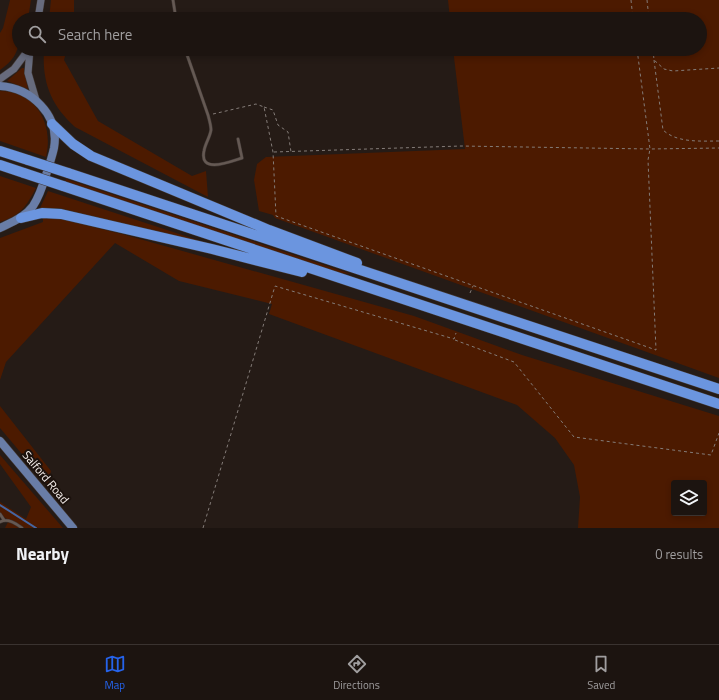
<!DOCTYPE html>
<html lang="en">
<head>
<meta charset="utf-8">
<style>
  :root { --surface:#1c1410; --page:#251d19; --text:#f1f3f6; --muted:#a09e9f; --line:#3a3330; --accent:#2563eb }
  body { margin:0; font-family:"Titillium Web",sans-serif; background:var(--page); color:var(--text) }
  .controls { position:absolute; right:12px; bottom:12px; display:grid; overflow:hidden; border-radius:4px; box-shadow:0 2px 6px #0003 }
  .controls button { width:36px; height:36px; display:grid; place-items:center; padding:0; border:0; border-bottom:1px solid var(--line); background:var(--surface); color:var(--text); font:20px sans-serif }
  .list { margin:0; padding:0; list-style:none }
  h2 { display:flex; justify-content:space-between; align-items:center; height:52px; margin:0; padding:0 16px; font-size:17px }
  h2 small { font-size:13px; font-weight:400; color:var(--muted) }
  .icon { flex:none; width:22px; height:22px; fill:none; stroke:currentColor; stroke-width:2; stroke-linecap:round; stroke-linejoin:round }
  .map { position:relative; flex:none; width:719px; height:528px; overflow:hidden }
  .search { position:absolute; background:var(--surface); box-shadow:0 2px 6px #0003; left:12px; right:12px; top:12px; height:44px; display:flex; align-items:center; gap:10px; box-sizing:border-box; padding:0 14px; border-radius:22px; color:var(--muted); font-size:15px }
  .sheet { height:116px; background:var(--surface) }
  nav { display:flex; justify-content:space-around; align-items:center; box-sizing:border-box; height:56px; border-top:1px solid var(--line); background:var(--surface); font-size:11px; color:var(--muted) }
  nav a { display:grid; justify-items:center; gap:2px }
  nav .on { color:var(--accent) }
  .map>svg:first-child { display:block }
  .green { fill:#4c1a00; fill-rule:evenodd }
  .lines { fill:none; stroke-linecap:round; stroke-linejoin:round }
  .stream { stroke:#4566a2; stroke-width:2 }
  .lane-casing { stroke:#413936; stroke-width:3.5 }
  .secondary-casing { stroke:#413936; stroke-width:8 }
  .primary-casing { stroke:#413936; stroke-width:9 }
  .highway-casing { stroke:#413936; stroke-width:11 }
  .path { stroke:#847c78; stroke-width:1; stroke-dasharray:3 3; stroke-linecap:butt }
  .lane { stroke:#655953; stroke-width:2.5 }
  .secondary { stroke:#676b7d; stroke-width:7 }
  .primary { stroke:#697da7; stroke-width:8 }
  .highway { stroke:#6b95df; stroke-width:10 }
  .highway-bridge-casing { stroke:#413936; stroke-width:11; stroke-linecap:butt }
  .highway-bridge { stroke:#6b95df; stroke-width:10 }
  .labels { text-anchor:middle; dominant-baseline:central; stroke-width:4; stroke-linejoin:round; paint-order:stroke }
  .street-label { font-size:12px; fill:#f4edea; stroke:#1c120d }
</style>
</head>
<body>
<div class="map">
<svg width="719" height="528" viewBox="0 0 719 528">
  <rect width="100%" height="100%" fill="#251b16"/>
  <!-- green -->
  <path class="green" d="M10,0h21l-3,19h-9c0,23 3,36 -19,51v-37l3,-5z
    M51,0h23v19h-25z
    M448,0h271v378l-444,-160 -2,-3 -14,-4 -5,-31 3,-16 9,-7 199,-8 -12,-100h247v-30h-250z
    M44,49h23l-3,11 34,61 94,55 14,-5 2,26 -133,-70c-25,-23 -33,-45 -31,-78z
    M22,68h2l1,7 3,14 -21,-8z
    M0,91c36,0 54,33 46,66l-46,-16z
    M0,176l36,12c-10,19 -15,27 -36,34z
    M66,179l285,95 -11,-1 -275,-92z
    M48,191l174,57 -163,-40h-19z
    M43,217h9l70,17 292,82 108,39 197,61v112h-141l2,-31 -6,-32 -19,-27 -38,-33 -248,-91 3,-10 -93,-23 -64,-38 -109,119 -6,18v-142l43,-16zM674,483h30v30h-30z
    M0,406l51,65 -3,14 -48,-57z
    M0,455l63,73h-58l4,-8 -9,-5v-13l26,17 5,-12 -31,-43z"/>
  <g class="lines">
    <!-- stream -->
    <path class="stream" d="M0,505l36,23"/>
    <defs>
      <path id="lane" d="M173,0l3,19
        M185,49l23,66c1,4 3,10 3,15 -1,7 -6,14 -7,21 -5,24 28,10 38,7l-4,-19
        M0,514l4,6
        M0,522c8,-4 15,1 22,6"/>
      <path id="secondary" d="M38,19l3,-19
        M30,49l-2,24 8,27
        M0,79l14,-10 15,-20"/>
      <path id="primary" d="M0,86c31,2 60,29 54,62 -2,9 -5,18 -8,27 -3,10 -7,22 -13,31 -8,11 -21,16 -33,22
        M0,441l73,87"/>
      <path id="highway" d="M52,124l21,20 18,12 178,74 88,33
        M0,151l28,9
        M0,165l24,8
        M68,173l651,216
        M63,186l656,218
        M21,218l21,-5 19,1 151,35 90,23"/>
    </defs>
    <!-- lane casing -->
    <use href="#lane" class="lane-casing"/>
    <!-- secondary casing -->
    <use href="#secondary" class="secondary-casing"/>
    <!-- primary casing -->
    <use href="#primary" class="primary-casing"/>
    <!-- highway casing -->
    <use href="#highway" class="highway-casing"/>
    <!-- path -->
    <path class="path" d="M631,0l2,19
      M647,0l2,19
      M653,49l1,11 10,9 9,2 46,-3
      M654,60l9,70c14,13 37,11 56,11
      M264,107l9,3 5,15 10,7 3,20
      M213,114l43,-10 8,3 9,45 3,64 380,134 -8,-190 2,-11 -13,-100
      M274,152l187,-6 189,3 69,-1
      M470,293l3,-7
      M455,340l59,22 60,75 137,18 8,-22
      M203,528l72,-242 179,53 2,-6"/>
    <!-- lane -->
    <use href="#lane" class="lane"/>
    <!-- secondary -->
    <use href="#secondary" class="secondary"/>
    <!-- primary -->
    <use href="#primary" class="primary"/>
    <!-- highway -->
    <use href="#highway" class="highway"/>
    <defs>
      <path id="highway-bridge" d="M28,160l40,13
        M24,173l39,13"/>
    </defs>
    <!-- highway-bridge casing -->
    <use href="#highway-bridge" class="highway-bridge-casing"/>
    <!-- highway-bridge -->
    <use href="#highway-bridge" class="highway-bridge"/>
  </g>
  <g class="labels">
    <!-- street labels -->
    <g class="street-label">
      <text transform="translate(46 477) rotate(50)">Salford Road</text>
    </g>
  </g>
</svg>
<div class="controls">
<button><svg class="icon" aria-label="layers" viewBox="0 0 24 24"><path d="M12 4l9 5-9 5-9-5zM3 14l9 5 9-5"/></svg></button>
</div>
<div class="search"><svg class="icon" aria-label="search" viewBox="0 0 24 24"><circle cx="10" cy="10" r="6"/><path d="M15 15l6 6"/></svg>Search here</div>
</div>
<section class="sheet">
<h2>Nearby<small>0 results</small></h2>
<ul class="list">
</ul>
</section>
<nav>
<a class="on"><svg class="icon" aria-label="map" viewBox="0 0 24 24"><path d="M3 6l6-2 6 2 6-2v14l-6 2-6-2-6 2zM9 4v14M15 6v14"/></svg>Map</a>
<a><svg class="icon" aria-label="directions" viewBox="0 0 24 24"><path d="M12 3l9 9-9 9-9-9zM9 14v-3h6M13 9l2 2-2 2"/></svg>Directions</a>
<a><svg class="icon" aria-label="saved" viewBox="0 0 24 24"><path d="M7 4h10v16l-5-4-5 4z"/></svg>Saved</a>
</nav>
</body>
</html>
